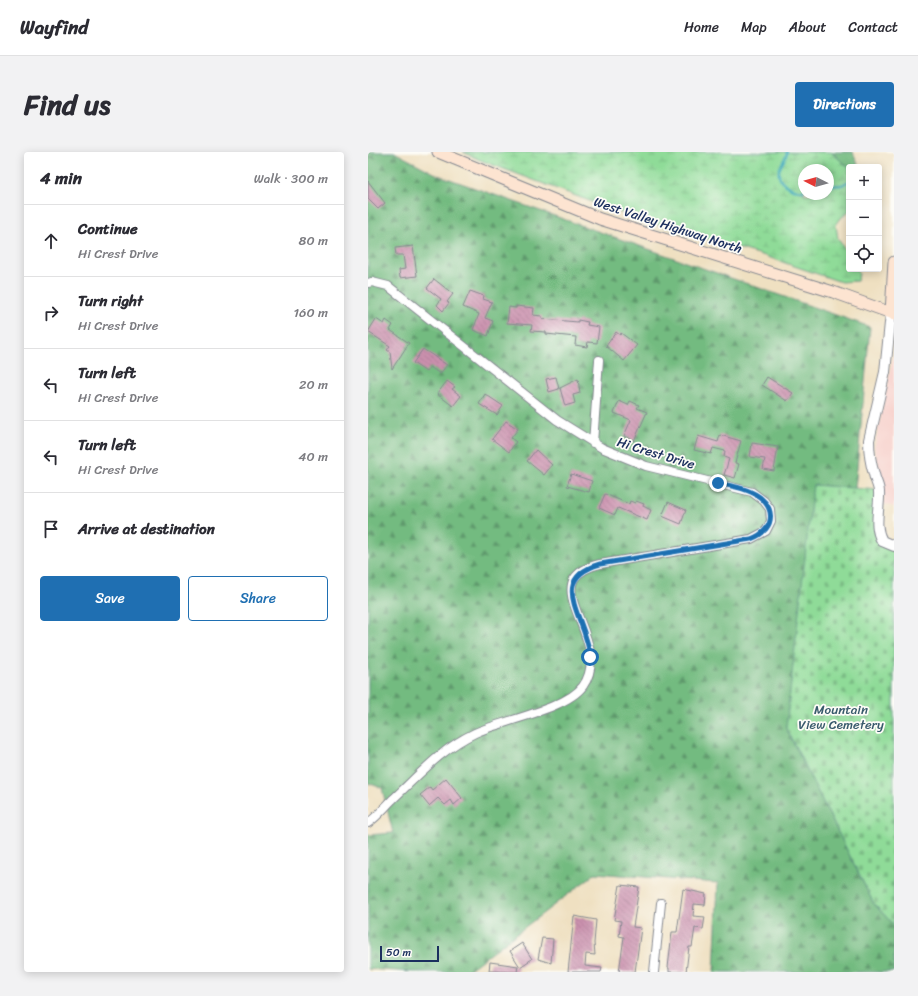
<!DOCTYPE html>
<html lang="en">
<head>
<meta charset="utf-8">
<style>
  :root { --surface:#fff; --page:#f2f2f3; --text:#2b2b33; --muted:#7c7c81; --line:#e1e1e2; --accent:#1f6fb2 }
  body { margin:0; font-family:Sriracha,sans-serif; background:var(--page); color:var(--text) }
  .controls { position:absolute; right:12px; top:12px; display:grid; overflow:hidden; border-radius:4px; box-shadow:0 2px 10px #0003 }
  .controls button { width:36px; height:36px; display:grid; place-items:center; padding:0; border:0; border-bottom:1px solid var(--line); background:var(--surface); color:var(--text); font:20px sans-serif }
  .compass { position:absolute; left:430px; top:12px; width:36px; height:36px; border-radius:50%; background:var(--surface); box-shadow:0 2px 10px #0003; rotate:276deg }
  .scale { position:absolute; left:12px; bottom:10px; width:59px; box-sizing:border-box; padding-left:4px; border:2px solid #1b2f5e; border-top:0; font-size:11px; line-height:14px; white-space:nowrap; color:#1b2f5e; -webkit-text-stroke:3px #fdfcf7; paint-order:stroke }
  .stop { position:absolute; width:12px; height:12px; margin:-9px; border:3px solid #1f6fb2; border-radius:50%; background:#fff }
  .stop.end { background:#1f6fb2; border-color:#fff; box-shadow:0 1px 4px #0008 }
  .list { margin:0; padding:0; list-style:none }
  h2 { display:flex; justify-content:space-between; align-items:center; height:52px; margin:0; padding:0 16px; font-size:17px }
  h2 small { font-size:13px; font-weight:400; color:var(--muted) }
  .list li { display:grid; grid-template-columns:26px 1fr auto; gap:12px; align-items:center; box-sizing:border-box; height:72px; padding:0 16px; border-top:1px solid var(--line) }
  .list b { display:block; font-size:15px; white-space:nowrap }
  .list p { margin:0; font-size:13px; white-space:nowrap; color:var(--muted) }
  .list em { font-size:13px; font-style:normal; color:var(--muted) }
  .actions { display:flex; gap:8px; padding:12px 16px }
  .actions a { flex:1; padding:9px 0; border:1px solid var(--accent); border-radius:4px; text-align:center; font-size:14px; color:var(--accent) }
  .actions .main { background:var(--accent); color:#fff }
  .icon { flex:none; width:22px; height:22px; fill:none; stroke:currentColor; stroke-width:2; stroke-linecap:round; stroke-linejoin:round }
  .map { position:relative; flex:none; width:526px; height:820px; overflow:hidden; border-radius:4px }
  header { display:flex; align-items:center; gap:24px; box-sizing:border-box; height:56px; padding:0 20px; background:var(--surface); border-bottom:1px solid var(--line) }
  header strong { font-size:19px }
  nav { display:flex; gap:22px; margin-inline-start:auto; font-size:14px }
  .intro { display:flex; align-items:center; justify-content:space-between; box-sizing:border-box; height:96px; padding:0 24px }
  h1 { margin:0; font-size:28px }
  .button { padding:10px 18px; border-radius:4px; background:var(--accent); color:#fff; font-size:14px; font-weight:700 }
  main { display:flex; gap:24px; padding:0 24px }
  aside { flex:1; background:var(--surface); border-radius:4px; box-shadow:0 2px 10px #0003 }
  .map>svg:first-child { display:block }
  .built { fill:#f7d0cb }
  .forest { fill:url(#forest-firs); stroke:#47756f }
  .wetland { fill:url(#wetland-marsh); stroke:#55857b; fill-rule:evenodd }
  .cemetery { fill:url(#cemetery-stones); stroke:#55857b }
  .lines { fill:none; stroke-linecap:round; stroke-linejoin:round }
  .stream { stroke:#3ba9ba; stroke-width:2.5 }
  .building { fill:url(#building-back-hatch) }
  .minor-casing { stroke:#858890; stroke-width:10 }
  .tertiary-casing { stroke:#858890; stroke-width:12 }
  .secondary-casing { stroke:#858890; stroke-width:13 }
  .minor { stroke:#fff; stroke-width:8 }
  .tertiary { stroke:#fff; stroke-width:10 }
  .secondary { stroke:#fde4d1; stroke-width:11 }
  .route { stroke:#1f6fb2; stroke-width:5 }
  .labels { text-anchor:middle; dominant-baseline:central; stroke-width:3.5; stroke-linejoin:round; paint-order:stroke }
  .street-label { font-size:13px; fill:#1b2f5e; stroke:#fdfcf7 }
  .park-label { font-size:13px; fill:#385a6c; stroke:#fdfcf7 }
</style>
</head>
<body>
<header>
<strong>Wayfind</strong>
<nav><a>Home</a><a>Map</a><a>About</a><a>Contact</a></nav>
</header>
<div class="intro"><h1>Find us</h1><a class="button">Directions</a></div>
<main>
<aside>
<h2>4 min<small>Walk · 300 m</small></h2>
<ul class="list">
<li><svg class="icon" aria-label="ahead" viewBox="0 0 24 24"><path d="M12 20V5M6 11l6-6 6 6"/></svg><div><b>Continue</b><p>Hi Crest Drive</p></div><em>80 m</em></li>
<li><svg class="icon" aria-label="right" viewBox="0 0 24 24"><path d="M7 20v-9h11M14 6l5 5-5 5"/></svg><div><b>Turn right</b><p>Hi Crest Drive</p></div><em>160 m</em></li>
<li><svg class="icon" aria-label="left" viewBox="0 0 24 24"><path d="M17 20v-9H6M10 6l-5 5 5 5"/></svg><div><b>Turn left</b><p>Hi Crest Drive</p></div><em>20 m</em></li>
<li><svg class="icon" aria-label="left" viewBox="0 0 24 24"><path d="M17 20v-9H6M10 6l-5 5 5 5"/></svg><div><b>Turn left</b><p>Hi Crest Drive</p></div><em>40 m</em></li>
<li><svg class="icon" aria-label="arrive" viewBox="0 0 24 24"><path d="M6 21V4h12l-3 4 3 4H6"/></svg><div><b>Arrive at destination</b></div></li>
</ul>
<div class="actions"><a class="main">Save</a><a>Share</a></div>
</aside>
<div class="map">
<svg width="526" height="820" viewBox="0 0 526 820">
  <defs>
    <pattern id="forest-firs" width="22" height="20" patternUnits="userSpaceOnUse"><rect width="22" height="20" fill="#73bb80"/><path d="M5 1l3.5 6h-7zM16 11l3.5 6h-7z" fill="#5e986c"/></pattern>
    <pattern id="wetland-marsh" width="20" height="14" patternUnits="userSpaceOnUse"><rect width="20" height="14" fill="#8fdb98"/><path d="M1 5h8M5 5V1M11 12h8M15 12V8" fill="none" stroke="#7bbc85"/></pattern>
    <pattern id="cemetery-stones" width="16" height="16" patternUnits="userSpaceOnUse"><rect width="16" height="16" fill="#8fdb98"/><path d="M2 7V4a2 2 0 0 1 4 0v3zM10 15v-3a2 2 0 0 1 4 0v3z" fill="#7bbc85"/></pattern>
    <pattern id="building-back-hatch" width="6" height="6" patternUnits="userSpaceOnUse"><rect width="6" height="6" fill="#cb91ae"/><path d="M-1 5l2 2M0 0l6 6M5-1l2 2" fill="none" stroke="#a47791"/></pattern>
  </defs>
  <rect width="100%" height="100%" fill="#fdfcf7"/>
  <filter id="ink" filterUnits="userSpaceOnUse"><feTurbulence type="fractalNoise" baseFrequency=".025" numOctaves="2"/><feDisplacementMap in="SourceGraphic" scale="8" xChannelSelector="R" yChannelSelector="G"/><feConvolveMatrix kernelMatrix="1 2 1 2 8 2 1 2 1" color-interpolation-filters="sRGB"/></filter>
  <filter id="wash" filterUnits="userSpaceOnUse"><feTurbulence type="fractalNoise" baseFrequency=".012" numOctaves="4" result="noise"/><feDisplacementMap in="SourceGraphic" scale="16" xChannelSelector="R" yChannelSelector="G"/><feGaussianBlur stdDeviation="0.9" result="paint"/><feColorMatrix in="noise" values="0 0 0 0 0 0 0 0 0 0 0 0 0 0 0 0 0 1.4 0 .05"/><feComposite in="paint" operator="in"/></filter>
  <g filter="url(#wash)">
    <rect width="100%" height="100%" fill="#efe0c1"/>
    <!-- built -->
    <path class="built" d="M526,200v155l-10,-3v-18l-10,-38z"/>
    <!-- forest -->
    <path class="forest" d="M0,0h26l44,23 432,152 -15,162 -41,-4 -28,243 88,176 20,21v47h-180l4,-89 -122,-10 -130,99h-53l-45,-3v-134l25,-2 -11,-45 -14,-5z
      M463,0h22l6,15 -10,1z"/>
    <!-- wetland -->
    <path class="wetland" d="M95,0h368l18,16v43l-8,7 -5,7 2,14 11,16v14h7l3,5 -2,7 -16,1 -79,-27 -127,-37 -155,-58zM436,18h24v24h-24z"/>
    <!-- cemetery -->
    <path class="cemetery" d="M445,333l66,5 -1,43 16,13v379l-20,-21 -88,-176z"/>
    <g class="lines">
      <!-- stream -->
      <path class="stream" d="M419,0c-1,7 -6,12 -8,18 -3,13 15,21 25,21
        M460,34l14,-1 7,-4"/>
    </g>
    <g id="blocks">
      <!-- building -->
      <path class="building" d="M0,29l17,22 -7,6 -10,-10z
        M45,94l4,30 -17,2 -1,-8 6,-1 -2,-14h-7l-1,-7z
        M66,127l19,15 -6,8 2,1 -6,8 -6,-6 4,-6 -14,-11z
        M102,139l14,5 -1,3 9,3 -7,16 8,3 -5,15 -15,-6 6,-16 -16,-7z
        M148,154l18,2 -1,7 9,1v3l36,3v-2l10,2 -1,3 12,2 -2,16 -9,-1 -1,5 -12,-2 1,-8 -30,-3v-2l-15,-1 1,-6 -25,-2 2,-16 7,1z
        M8,167l8,5 2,-4 7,5 -3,5 19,13 -17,26 -2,-17 -3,-2 3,-4 -22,-14z
        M248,180l4,3 1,-2 16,12 -13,16 -18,-15z
        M55,197l24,16 -7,9 -10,-7 -4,5 -13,-9z
        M188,225l3,12 -10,3 -3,-13z
        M399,225l26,16 -6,8 -25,-16z
        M210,227l2,14 -7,2 2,8 -10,3 -5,-18z
        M79,229l8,6 -3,2 9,7 -8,10 -16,-12z
        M117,242l18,12 -6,9 -18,-11z
        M251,249l9,4 2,-4 9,4 -2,3 10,4 -13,29 -10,-5 7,-16 -17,-7z
        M138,269l12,8 -7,9 5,4 -7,10 -17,-13z
        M352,283l21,6 -6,22 4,1 -4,14 -11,-3 5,-16 -5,-2 1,-6 -12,-3 -2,6 -17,-4 4,-14 20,6z
        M384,291l26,4 -4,24 -11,-2 2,-10 -15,-2z
        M168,298l16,15 -8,10 -17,-14z
        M203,322l21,7 -3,11 -22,-6z
        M237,342l24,10 1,-3 5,2 1,-2 8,3 -1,2 8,4 -4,10 -29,-12 -3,7 -16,-7z
        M300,350l18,8 -5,14 -19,-8z
        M78,626l16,20 -8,7 -3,-5 -6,5 -7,-7 -9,8 -9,-11 10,-8 2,3z
        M252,733l19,2 -6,40 8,1 -6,44h-16l5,-35 -5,-1 2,-15 -7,-1z
        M315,737l23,5 -1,11 -11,-1 -1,12 12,1 -2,12 -8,-1 -3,19h-3l-3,25h-17v-4h-1l4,-36h5z
        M206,764l22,4 -2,23 1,12 -9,-1 -1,12 17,2 -1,4h-33z
        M174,786l11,1 -2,24 -13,-4z
        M154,791l10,16 -12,8 -10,-16z
        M122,810l28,4 -1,6 -28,-1z"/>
    </g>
  </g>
  <g filter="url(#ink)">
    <use href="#blocks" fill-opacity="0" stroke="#858890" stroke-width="1"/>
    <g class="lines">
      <defs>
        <path id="minor" d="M0,131l4,-1 16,4 169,134 45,28 44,18 106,26 12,9 6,8 1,12 -5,10 -15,8 -151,25c-9,2 -20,6 -26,15 -14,25 35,70 9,107 -16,23 -82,35 -108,47 -34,16 -56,42 -83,67 -8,8 -15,17 -24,23
          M225,291l6,-83
          M286,820l7,-69"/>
        <path id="tertiary" d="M523,161l-6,59 -16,68c0,12 1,22 5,34 1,6 5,12 5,18 1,17 -6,33 3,49l12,5"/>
        <path id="secondary" d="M70,0l162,67 233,73 61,22
          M523,161l3,-51"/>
      </defs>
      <!-- minor casing -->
      <use href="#minor" class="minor-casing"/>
      <!-- tertiary casing -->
      <use href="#tertiary" class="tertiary-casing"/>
      <!-- secondary casing -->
      <use href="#secondary" class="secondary-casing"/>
      <!-- minor -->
      <use href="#minor" class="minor"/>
      <!-- tertiary -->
      <use href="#tertiary" class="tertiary"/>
      <!-- secondary -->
      <use href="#secondary" class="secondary"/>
    </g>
  </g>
  <g class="lines" filter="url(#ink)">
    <!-- route -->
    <path class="route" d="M222,505c-3,-39 -44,-77 10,-93l151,-25c27,-10 25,-36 0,-47 -10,-5 -22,-6 -33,-9"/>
  </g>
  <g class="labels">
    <!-- street labels -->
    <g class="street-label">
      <text transform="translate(300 73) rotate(18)">West Valley Highway North</text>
      <text transform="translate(288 301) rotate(17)">Hi Crest Drive</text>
    </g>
    <!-- park labels -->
    <g class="park-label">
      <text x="473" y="557">Mountain<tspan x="473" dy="15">View Cemetery</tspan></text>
    </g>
  </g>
</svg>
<div class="controls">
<button>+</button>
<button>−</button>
<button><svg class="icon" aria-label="locate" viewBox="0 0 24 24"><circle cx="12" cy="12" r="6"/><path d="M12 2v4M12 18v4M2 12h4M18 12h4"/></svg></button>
</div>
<svg class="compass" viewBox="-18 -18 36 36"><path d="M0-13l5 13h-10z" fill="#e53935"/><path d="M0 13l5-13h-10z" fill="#7c7c81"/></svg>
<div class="scale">50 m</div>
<div class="stop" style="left:222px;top:505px"></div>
<div class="stop end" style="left:350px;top:331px"></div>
</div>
</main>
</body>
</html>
